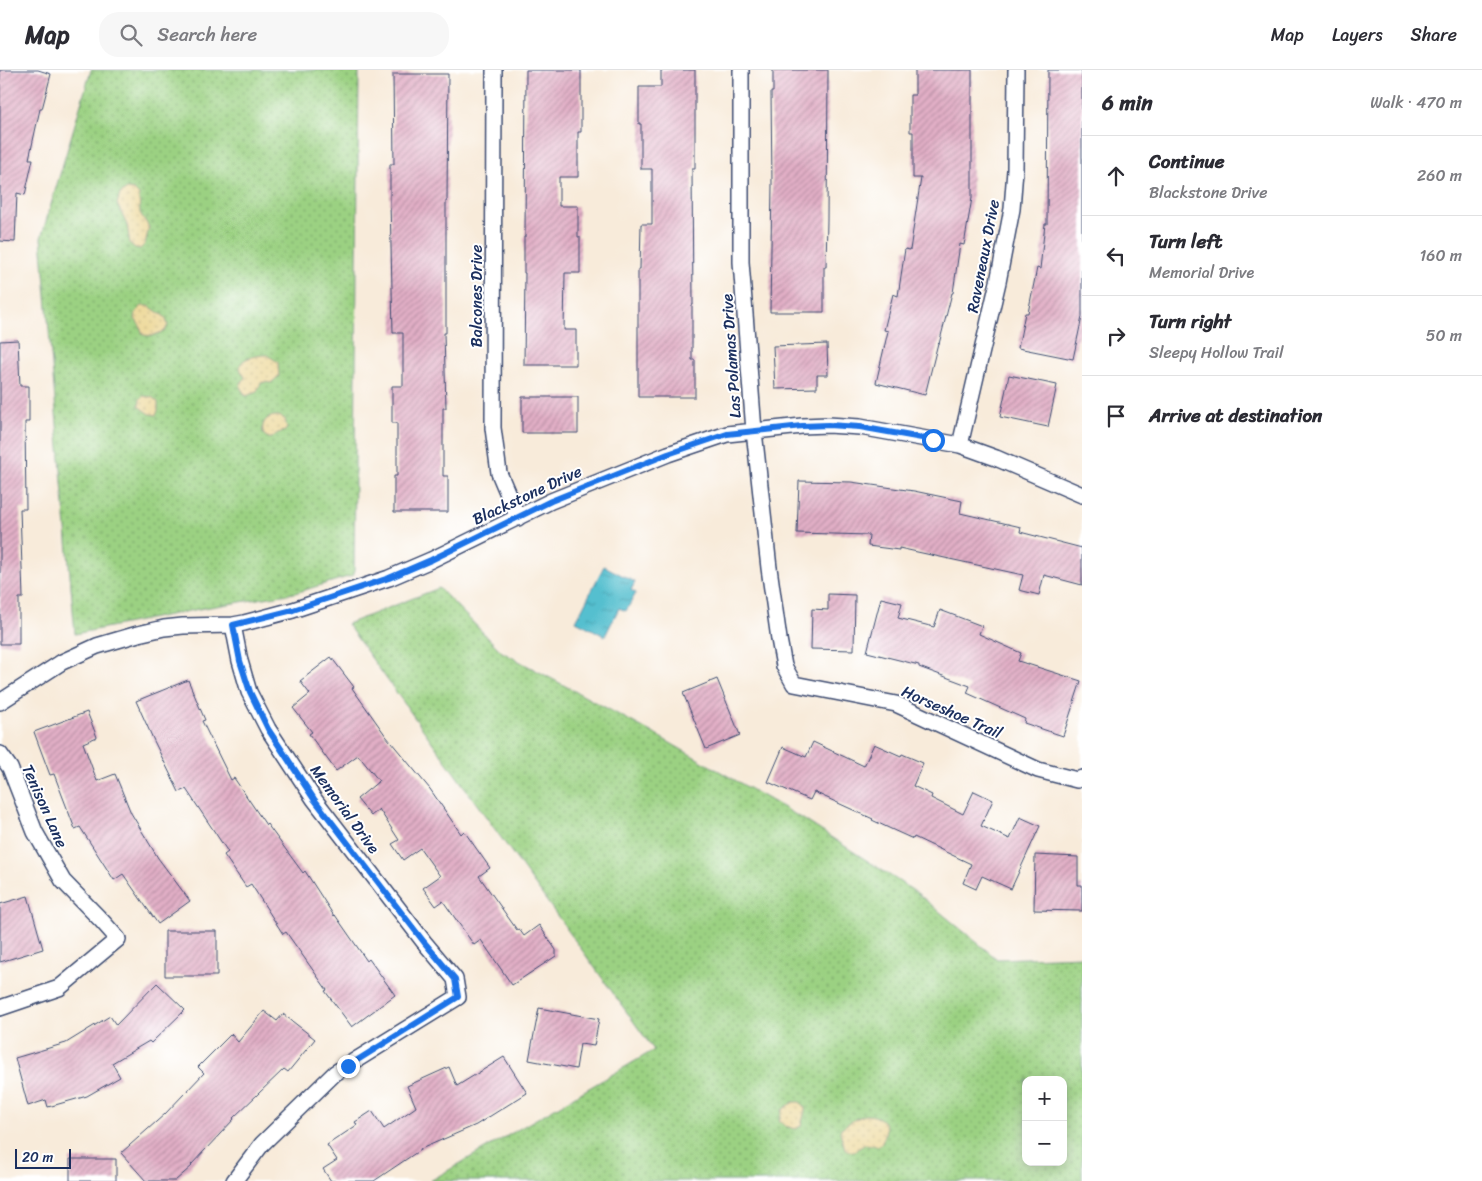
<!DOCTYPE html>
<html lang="en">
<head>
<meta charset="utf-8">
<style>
  :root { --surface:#fff; --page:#f7f7f7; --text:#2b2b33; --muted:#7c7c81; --line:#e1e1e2 }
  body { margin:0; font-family:Sriracha,sans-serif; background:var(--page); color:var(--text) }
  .controls { position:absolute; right:15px; bottom:15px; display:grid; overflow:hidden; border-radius:10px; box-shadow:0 2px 12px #0003 }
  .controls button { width:45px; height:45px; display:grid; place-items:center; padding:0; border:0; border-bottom:1px solid var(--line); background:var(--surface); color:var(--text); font:25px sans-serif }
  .scale { position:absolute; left:15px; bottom:12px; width:56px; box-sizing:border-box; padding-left:5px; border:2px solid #1b2f5e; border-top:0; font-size:14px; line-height:18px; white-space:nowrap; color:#1b2f5e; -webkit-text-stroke:4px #fff; paint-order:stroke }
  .stop { position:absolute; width:15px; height:15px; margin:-11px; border:4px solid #1a73e8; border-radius:50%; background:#fff }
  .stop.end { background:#1a73e8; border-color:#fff; box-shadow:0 1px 5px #0008 }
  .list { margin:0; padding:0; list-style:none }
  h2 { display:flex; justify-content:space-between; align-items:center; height:65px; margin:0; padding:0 20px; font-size:21px }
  h2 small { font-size:16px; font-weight:400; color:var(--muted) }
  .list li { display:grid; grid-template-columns:32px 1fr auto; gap:15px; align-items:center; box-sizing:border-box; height:80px; padding:0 20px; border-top:1px solid var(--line) }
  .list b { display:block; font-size:19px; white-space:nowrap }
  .list p { margin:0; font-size:16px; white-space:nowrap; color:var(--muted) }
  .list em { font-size:16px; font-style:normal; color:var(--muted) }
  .icon { flex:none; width:28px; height:28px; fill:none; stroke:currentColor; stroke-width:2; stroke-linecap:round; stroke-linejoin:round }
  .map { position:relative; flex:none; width:1082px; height:1111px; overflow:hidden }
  header { display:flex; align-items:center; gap:30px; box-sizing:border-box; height:70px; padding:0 25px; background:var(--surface); border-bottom:1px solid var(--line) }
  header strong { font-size:24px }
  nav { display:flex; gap:28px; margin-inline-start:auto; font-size:18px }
  .search { width:350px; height:45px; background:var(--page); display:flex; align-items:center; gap:12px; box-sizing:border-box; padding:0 18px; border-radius:20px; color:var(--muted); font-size:19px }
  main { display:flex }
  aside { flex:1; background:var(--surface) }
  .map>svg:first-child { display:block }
  .grass { fill:url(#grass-dots); stroke:#5b8070; fill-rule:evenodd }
  .sand { fill:url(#sand-dots); stroke:#84847e }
  .water { fill:url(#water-ripples); stroke:#387796 }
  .building { fill:url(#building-hatch) }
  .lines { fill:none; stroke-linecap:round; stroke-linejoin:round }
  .minor-casing { stroke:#3c4b71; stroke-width:18 }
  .minor { stroke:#fff; stroke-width:15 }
  .route { stroke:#1a73e8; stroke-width:6 }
  .labels { text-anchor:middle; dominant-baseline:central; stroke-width:4; stroke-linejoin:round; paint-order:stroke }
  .street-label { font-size:16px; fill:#1b2f5e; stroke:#fff }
</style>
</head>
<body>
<header>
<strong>Map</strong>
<div class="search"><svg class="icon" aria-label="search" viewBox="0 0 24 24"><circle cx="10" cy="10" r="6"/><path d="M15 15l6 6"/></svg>Search here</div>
<nav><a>Map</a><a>Layers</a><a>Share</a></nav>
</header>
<main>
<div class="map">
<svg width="1082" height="1111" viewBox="0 0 1082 1111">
  <defs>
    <pattern id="grass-dots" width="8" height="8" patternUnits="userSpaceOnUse" patternTransform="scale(1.25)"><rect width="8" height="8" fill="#9bd182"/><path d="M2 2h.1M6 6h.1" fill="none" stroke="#7eaa6e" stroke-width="1.8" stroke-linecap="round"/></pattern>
    <pattern id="sand-dots" width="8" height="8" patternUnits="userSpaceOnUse" patternTransform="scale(1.25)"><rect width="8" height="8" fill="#eeda9e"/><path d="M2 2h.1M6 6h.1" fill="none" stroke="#ccbb8a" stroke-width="1.8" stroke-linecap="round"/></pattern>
    <pattern id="water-ripples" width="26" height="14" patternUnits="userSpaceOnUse" patternTransform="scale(1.25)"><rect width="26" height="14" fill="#54bfcf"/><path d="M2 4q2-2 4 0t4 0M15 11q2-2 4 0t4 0" fill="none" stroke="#459cab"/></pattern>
    <pattern id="building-hatch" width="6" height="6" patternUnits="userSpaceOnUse" patternTransform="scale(1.25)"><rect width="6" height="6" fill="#e2afc6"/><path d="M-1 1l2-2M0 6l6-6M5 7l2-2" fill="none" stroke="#b68fa4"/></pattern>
  </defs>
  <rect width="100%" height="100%" fill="#fff"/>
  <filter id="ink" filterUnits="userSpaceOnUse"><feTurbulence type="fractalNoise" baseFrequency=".02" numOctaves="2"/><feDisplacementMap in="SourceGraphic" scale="10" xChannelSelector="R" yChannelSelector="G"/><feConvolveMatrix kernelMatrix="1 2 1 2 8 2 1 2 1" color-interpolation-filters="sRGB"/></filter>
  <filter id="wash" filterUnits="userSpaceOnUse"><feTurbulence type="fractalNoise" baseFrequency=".0096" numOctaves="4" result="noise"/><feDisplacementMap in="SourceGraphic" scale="20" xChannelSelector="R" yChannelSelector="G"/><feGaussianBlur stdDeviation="1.12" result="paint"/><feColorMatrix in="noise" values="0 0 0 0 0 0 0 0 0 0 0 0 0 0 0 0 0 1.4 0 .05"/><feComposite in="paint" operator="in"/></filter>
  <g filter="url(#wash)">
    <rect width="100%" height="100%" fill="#f8ebda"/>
    <!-- grass -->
    <path class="grass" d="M91,0h268l-5,505 -59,18 -91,15 -129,26 -34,-396z
      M439,518l63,64 149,80 152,87 114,74 80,66 85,-3v225h-652l224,-131 -307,-426zM1026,1010h37v82h-37z"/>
    <!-- sand -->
    <path class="sand" d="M127,119l7,1 5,5 1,18 9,14 -4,17 -5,5 -5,-1 -5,-4 -3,-19 -10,-21 3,-10z
      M142,236h7l16,11 3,8 -3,6 -13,5 -9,-1 -3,-9 -5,-7 1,-7z
      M267,285l11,7 1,14 -8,7 -6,-1 -4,1 -4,9 -11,4 -6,-9 1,-4 4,-5c-1,-3 -3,-5 -4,-7 -6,-14 19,-16 26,-16z
      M143,326l9,1 6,5v9l-2,4 -6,-1 -11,-8 1,-7z
      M275,346h4l6,3 2,9 -2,3c-2,1 -5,1 -7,2 -6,3 -5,9 -14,2 -4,-10 1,-18 11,-19z
      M793,1032h7l5,6v3l-4,15 -5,3 -11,-3 -6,-5 3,-11z
      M865,1045c15,0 25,7 19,23 -2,5 -2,6 -7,8l-11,-2c-9,4 -12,11 -21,5l-5,-17 1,-4 14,-9z"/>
    <!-- water -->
    <path class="water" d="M604,496l31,16 -4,8 5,3 -10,18 -7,-3 -14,28 -29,-15z"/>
    <g id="blocks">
      <!-- building -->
      <path class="building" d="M0,0h38l13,4 -9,35h-2l-11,50h4l-8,36 -8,-2 -2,49 -15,-1z
        M526,0h55v62h-3v45h-19v29h19v31h2v36h-15l-1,57h12v35h-52l1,-92h-1v-36h1z
        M661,0h34v99h-3l1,136h-1v55h3v37h-57v-128h2l1,-45h11v-55h-11v-45h-2v-37h22z
        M773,0h55l-1,150 -1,47h-2v45h-54l2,-128 -1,-92h2z
        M915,0h57v128l-8,47 -4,-1 -7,49h-1l-13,51 -1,-1 -13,52 -49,-12 12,-52 -4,-1 9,-36 5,2 7,-47 5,1 11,-72h-8v-46h-3v-37h5z
        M1048,0h34v247l-9,42 -55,-11 7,-35h3l9,-45 3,1 5,-45h2z
        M393,4h55l-1,127h-1v132h-2l2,75h-3v68h5v36h-54v-36h3v-53h-5v-37h11v-53h-10l-3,-132v-37h4z
        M18,270l2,46h9v36h-4l1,87h-6l3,89h-4v46h-19v-303z
        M827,274l1,31h-11v13l-42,1 -2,-43z
        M1009,305l48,10 -9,42 -48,-10z
        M522,327h56v36h-56z
        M799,411l52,1 63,9 48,10 -2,12 61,14 -1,5 62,16v37l-38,-10 -5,20 -20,-5 4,-15 -124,-27v2l-31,-4 1,-11 -72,-2z
        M828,524l27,1 -1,55 -43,-1 1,-40 16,1z
        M881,528l21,5 -4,15 36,9 6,-17 42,16 -3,8 42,19 -3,8 63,20 -18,55 -39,-13 1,-4 -58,-26 3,-7 -51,-19v-2l-52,-13z
        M331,587l23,30 -2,1 34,48 44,53 31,45 3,-3 26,37 -11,8 38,54 2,-1 5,7 15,-11 17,25v6l-44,29 -31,-45 -7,5 -31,-44 -7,5 -13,-18 17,-12 -20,-28 -17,12 -11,-16 7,-4 -20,-31 -8,7 -14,-17 22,-18 -21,-26 -22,16 -27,-37 3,-2 -19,-24 17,-14 -10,-13z
        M717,609l23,56 -34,14 -23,-56z
        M188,610l17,40 -3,1 29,59 3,-2 32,47 1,-1 36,49 2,-2 29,45 1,-1 32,46 2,-2 26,36 -43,32 -27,-36 2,-1 -41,-58 -3,2 -32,-50 -5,3 -22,-32 4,-3 -42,-63 -7,3 -25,-51 -18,-40z
        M87,642l10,25 -14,6 14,38 18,-7 16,39 27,45 32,43 -32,23 -35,-50 -9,6 -34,-53 -5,2 -21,-55 -4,1 -16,-43z
        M813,672l51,24 10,-22 27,12 1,-2 21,9 -10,23 19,9 -1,3 32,16 11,-23 19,9 -12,26 29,13 10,-22 20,9 -29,63 -29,-13 -6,13 -13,-6 8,-19 -57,-27 -1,2 -22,-10 -19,-9 1,-1 -59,-27 -4,8 -42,-18 15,-35 23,10z
        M1035,785l43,2v28h4v26l-48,-1z
        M28,826l15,53 -43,13v-58z
        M165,861h52v45h-52z
        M157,913l28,27 -34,33 -2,-2 -37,22 8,14 -33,19 -39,11 -2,-7 -18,6 -13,-48 51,-15 44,-27 6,9z
        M539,938l60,11 -5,27 -14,-2 -4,25 -47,-9z
        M264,941l13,10 6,-7 32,25 -27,33 -4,-3 -51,49 1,1 -43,46 1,1 -17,15h-29l-25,-28 44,-39 39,-41 -6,-6 33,-33 7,8z
        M504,987l23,36 -51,32 -53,23 -49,33h-43l-8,-12 14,-9 -10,-15 30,-20 -2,-3 17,-11 12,18 32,-22 -9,-21 42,-19 8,19z
        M70,1089h46v22h-46z"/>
    </g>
  </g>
  <g filter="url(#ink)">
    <use href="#blocks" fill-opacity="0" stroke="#3c4b71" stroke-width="1"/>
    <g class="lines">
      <defs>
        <path id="minor" d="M494,0l-1,358 6,45 19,45
          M741,0v192l13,169 15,137 10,71 5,27 10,18 102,20 142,66 39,10 5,-2
          M960,375l38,-163 14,-73 3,-39 1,-100
          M233,555l7,36 9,31 19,37 46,70 110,143 31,37 3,18 -123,76 -73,71 -28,37
          M0,632l62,-40 35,-16 41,-12 26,-6 19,-2 50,-1 11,-2 49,-13 96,-32 42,-18 120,-59 117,-47 59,-20 75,-8 26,-1 32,2 100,18 36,13 86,37
          M0,684l10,14 25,64 28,49 39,40 16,18 -59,49 -59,20"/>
      </defs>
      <!-- minor casing -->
      <use href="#minor" class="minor-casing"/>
      <!-- minor -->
      <use href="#minor" class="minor"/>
    </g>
  </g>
  <g class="lines" filter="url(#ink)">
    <!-- route -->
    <path class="route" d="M348,996l110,-69 -3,-18 -31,-37 -110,-143 -46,-70 -18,-37 -10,-31 -7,-36 60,-15 96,-32 42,-18 120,-59 117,-47 59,-20 75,-8 26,-1 32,2 73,13"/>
  </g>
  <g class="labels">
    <!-- street labels -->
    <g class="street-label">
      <text transform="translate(983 186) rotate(-79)">Raveneaux Drive</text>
      <text transform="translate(476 226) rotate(-90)">Balcones Drive</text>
      <text transform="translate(731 286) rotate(-94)">Las Polamas Drive</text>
      <text transform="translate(527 425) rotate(-25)">Blackstone Drive</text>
      <text transform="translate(952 642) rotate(24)">Horseshoe Trail</text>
      <text transform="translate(45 736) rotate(66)">Tenison Lane</text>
      <text transform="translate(345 739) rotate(54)">Memorial Drive</text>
    </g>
  </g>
</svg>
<div class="controls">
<button>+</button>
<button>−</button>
</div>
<div class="scale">20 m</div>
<div class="stop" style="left:933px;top:370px"></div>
<div class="stop end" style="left:348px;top:996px"></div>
</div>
<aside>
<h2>6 min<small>Walk · 470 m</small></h2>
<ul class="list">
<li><svg class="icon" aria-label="ahead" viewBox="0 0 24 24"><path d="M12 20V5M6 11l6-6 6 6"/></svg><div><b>Continue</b><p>Blackstone Drive</p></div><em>260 m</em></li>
<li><svg class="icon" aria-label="left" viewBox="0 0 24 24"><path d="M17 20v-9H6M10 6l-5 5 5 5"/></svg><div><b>Turn left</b><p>Memorial Drive</p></div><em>160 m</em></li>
<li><svg class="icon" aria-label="right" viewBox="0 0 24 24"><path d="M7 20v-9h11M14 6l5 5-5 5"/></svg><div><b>Turn right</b><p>Sleepy Hollow Trail</p></div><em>50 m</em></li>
<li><svg class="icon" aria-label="arrive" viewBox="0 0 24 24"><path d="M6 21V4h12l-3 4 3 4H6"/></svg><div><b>Arrive at destination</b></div></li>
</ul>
</aside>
</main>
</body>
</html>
